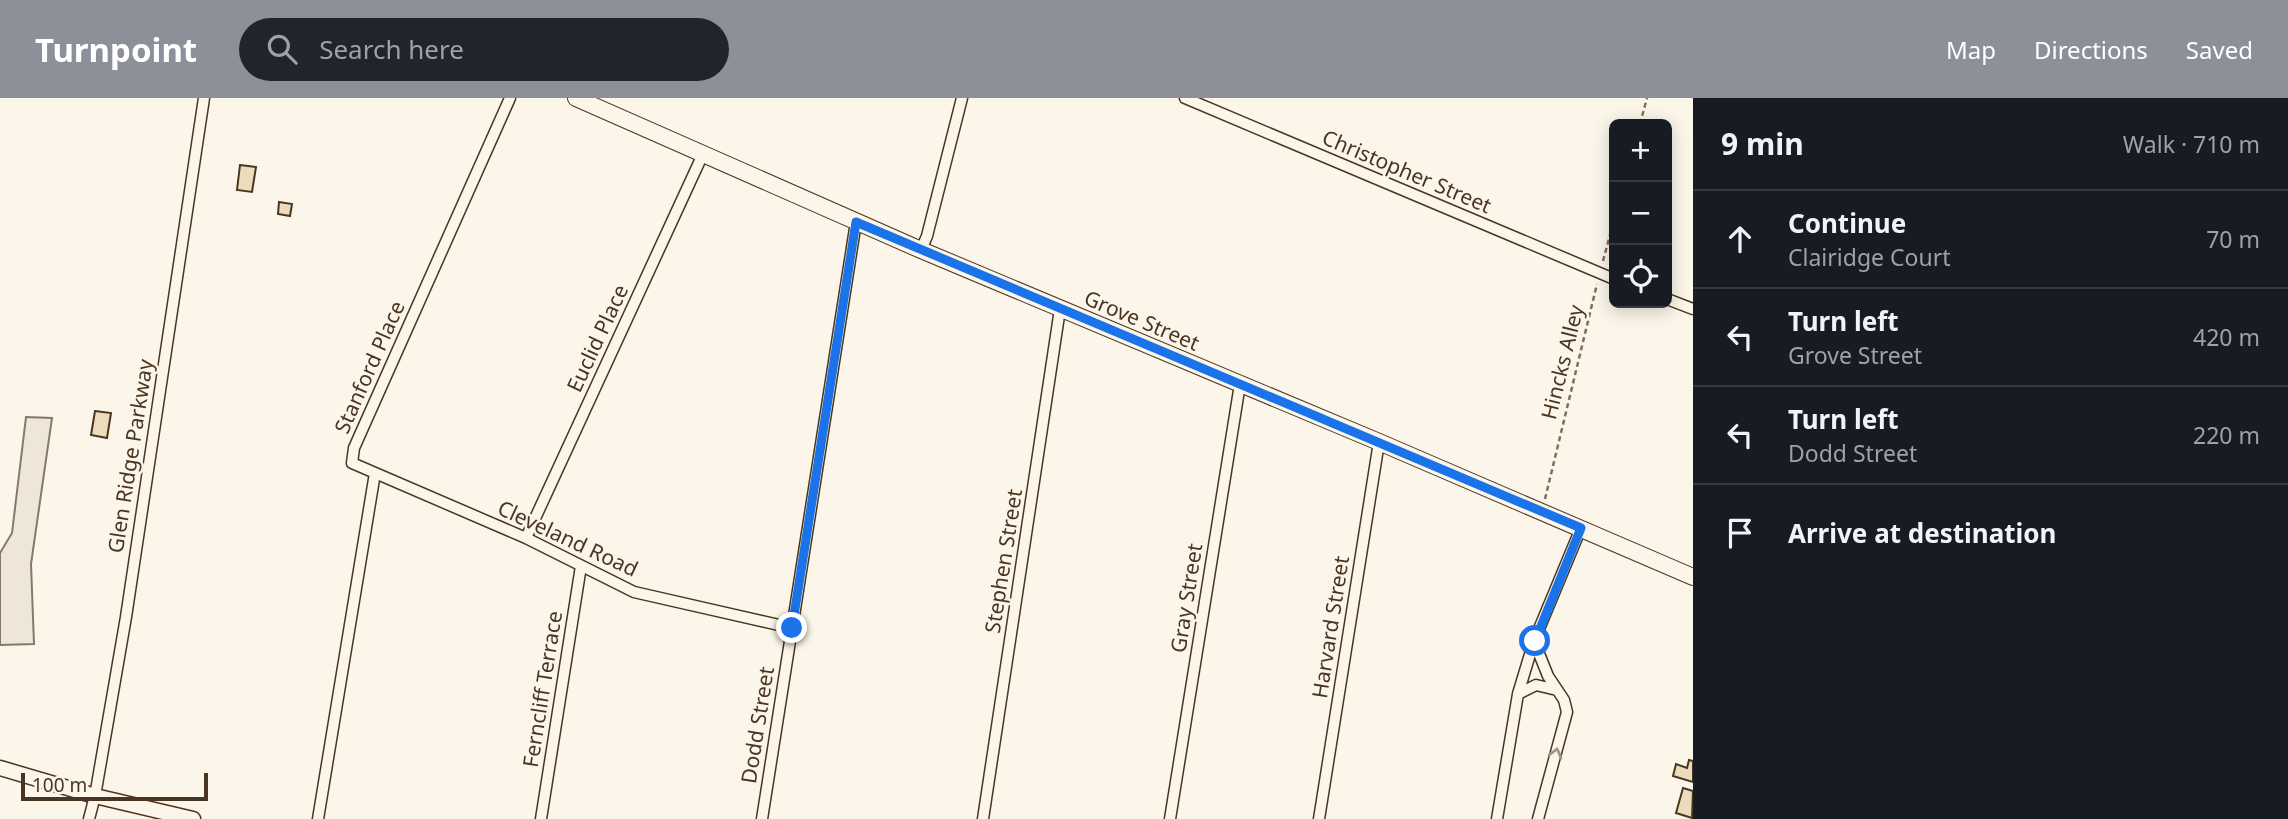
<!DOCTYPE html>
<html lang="en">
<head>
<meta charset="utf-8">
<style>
  :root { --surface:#171b24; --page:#20242c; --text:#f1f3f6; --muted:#9ea1a6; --line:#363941; --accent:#8c9099 }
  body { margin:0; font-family:"Noto Sans",sans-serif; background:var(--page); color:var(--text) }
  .controls { position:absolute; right:21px; top:21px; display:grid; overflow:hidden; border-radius:10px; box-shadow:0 4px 18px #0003 }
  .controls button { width:63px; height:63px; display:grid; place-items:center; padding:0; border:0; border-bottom:2px solid var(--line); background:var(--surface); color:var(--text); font:35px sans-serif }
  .scale { position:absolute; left:21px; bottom:18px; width:187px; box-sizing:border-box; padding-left:7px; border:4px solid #4a3520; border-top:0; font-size:19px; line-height:24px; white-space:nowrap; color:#4a3520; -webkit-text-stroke:5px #fbf6e9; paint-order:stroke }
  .stop { position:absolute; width:21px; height:21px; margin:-16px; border:5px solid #1a73e8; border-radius:50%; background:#fff }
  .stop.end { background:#1a73e8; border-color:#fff; box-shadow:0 2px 7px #0008 }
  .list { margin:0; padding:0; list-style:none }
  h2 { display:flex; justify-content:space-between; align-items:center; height:91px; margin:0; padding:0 28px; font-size:30px }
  h2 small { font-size:23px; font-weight:400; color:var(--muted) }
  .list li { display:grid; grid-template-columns:46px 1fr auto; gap:21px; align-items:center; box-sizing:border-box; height:98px; padding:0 28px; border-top:2px solid var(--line) }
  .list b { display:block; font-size:26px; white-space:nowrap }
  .list p { margin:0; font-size:23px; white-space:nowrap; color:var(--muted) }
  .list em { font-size:23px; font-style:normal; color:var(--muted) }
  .icon { flex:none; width:38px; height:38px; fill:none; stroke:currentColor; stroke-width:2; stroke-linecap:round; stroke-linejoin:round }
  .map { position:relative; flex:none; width:1693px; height:721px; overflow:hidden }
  header { display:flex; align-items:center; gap:42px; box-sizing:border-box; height:98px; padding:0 35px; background:var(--accent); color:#fff }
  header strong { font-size:33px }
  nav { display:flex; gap:38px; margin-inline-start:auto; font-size:24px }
  .search { width:490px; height:63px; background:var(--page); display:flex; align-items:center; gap:18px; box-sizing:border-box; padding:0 24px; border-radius:38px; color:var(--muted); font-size:26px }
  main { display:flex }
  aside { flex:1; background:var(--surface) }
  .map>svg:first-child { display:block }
  .green { fill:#ede6d9; stroke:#887966; stroke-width:2 }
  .building { fill:#ecdcbc; stroke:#4a3520; stroke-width:2 }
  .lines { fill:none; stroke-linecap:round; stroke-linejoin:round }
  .minor-casing { stroke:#4a3520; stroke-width:13 }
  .tertiary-casing { stroke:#4a3520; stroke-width:17 }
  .secondary-casing { stroke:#4a3520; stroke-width:18 }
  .path { stroke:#7f6f5c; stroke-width:2.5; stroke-dasharray:5 3.5; stroke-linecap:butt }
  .minor { stroke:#fbf6e9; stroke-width:10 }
  .tertiary { stroke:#fbf6e9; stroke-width:14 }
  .secondary { stroke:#fbf6e9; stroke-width:16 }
  .oneway { stroke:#a29684 }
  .route { stroke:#1a73e8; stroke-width:9 }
  .labels { text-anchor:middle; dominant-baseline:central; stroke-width:5; stroke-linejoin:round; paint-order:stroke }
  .street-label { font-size:21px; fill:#4a3520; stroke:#fbf6e9 }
</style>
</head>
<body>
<header>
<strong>Turnpoint</strong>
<div class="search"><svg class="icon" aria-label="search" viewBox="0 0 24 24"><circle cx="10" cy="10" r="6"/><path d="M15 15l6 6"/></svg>Search here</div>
<nav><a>Map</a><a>Directions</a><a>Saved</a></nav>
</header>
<main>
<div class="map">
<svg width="1693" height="721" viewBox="0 0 1693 721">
  <rect width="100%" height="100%" fill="#fbf6e9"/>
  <!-- green -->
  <path class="green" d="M26,319l26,1 -21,146 3,80 -34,1v-92l12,-20z"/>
  <!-- building -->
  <path class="building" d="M240,67l16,2 -4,25 -15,-2z
    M279,104l13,2 -2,12 -12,-2z
    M95,313l16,2 -4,25 -16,-3z
    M1689,662l4,1v21l-20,-6 3,-12 11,4z
    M1683,690l10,3 -1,27 -16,-5z"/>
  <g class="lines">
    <defs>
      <path id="minor" d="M510,0l-156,350 -2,15 174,75 108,54 158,36
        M1185,0l429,181
        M921,152l6,-14 35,-138
        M1667,201l26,10
        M526,440l177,-384
        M1534,543l14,35 16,24 3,12 -29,107
        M1518,596l18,-9 21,5
        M89,721l6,-23 31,-179 78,-519
        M318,721l57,-346
        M541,721l40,-253
        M762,721l94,-597
        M983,721l77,-510
        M1170,721l70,-435
        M1319,721l60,-377
        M1497,721l21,-125 16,-53 47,-113"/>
      <path id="tertiary" d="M0,670l95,28 98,23"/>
      <path id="secondary" d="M576,0l345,152 458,192 314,135"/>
    </defs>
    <!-- minor casing -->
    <use href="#minor" class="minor-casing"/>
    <!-- tertiary casing -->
    <use href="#tertiary" class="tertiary-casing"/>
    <!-- secondary casing -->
    <use href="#secondary" class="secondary-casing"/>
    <!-- path -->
    <path class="path" d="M1640,26l7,-26
      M1603,163l11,-41
      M1545,401l52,-215"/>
    <!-- minor -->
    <use href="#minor" class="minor"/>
    <!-- tertiary -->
    <use href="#tertiary" class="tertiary"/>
    <!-- secondary -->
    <use href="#secondary" class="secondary"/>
  </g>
  <!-- one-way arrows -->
  <defs><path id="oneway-chevron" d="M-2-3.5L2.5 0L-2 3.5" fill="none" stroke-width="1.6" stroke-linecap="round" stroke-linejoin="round" transform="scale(1.75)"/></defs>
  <use class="oneway" href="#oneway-chevron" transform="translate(1556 655) rotate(-75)"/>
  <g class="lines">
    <!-- route -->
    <path class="route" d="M792,530l64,-406 725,306 -46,113"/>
  </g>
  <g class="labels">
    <!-- street labels -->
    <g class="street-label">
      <text transform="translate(1407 73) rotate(23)">Christopher Street</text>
      <text transform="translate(1142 222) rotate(23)">Grove Street</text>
      <text transform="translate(597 240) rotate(-65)">Euclid Place</text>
      <text transform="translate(1562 264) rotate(-76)">Hincks Alley</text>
      <text transform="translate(369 269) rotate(-66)">Stanford Place</text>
      <text transform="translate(130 358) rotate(-81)">Glen Ridge Parkway</text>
      <text transform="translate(568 440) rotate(25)">Cleveland Road</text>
      <text transform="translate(1003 463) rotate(-81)">Stephen Street</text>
      <text transform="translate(1186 500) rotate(-81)">Gray Street</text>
      <text transform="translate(1330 529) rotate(-81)">Harvard Street</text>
      <text transform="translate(542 591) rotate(-81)">Ferncliff Terrace</text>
      <text transform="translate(757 627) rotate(-81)">Dodd Street</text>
    </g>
  </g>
</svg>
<div class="controls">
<button>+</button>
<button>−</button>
<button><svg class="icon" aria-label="locate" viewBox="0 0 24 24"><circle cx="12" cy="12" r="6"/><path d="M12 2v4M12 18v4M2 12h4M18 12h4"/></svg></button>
</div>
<div class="scale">100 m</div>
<div class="stop" style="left:1535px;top:543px"></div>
<div class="stop end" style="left:792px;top:530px"></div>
</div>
<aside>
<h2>9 min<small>Walk · 710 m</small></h2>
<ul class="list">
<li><svg class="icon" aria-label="ahead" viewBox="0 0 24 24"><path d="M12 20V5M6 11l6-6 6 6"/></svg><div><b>Continue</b><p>Clairidge Court</p></div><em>70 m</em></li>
<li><svg class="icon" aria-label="left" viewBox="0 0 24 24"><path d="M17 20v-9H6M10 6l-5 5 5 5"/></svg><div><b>Turn left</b><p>Grove Street</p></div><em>420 m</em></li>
<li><svg class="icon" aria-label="left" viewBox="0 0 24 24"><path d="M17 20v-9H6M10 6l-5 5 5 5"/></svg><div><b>Turn left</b><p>Dodd Street</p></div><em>220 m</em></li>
<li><svg class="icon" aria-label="arrive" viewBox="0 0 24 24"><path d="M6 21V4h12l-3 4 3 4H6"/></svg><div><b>Arrive at destination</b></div></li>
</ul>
</aside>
</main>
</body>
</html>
